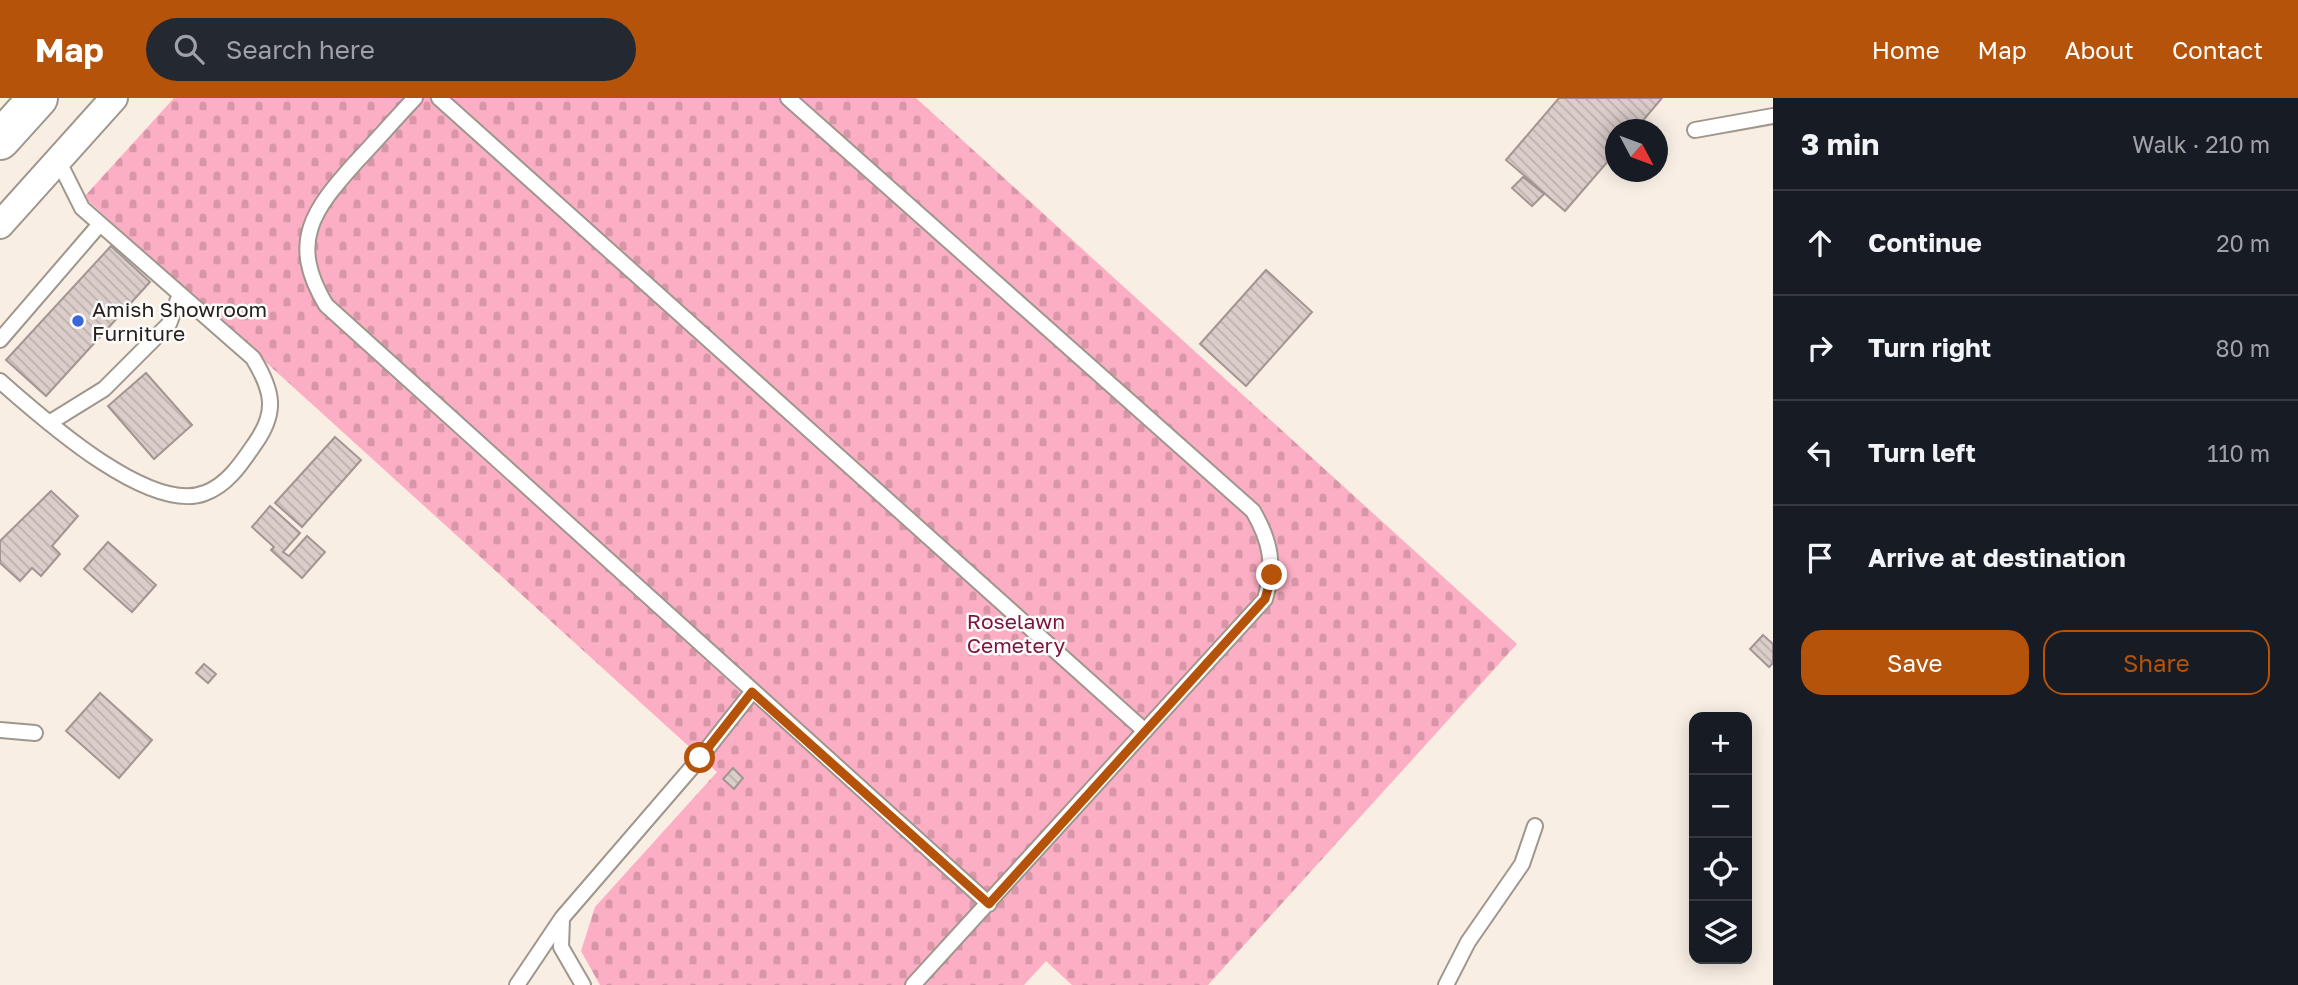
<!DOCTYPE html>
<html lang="en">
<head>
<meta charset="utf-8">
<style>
  :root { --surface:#171b24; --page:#242831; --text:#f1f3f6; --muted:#9ea1a6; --line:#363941; --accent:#b45309 }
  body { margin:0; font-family:"Golos Text",sans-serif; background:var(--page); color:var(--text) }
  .controls { position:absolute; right:21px; bottom:21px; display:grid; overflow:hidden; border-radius:14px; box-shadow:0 4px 18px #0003 }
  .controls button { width:63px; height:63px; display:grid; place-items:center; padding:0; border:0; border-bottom:2px solid var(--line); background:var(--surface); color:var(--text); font:35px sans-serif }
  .compass { position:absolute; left:1605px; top:21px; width:63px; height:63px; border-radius:50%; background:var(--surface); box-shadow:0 4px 18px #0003; rotate:131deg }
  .stop { position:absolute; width:21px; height:21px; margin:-16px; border:5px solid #b45309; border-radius:50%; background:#fff }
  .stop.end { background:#b45309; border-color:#fff; box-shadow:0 2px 7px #0008 }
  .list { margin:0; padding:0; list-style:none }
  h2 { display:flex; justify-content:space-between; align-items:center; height:91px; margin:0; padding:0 28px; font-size:30px }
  h2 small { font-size:23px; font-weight:400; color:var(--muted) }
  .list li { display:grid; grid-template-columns:46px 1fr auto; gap:21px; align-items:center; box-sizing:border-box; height:105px; padding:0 28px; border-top:2px solid var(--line) }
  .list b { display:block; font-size:26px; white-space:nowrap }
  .list em { font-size:23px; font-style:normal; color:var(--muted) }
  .actions { display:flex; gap:14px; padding:21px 28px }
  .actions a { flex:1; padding:16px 0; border:2px solid var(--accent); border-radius:21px; text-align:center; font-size:24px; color:var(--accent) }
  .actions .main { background:var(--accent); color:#fff }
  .icon { flex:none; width:38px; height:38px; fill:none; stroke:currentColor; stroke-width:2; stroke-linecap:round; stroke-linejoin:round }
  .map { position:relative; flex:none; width:1773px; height:887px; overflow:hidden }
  header { display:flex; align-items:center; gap:42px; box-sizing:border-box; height:98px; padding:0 35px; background:var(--accent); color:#fff }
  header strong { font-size:33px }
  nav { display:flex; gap:38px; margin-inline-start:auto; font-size:24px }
  .search { width:490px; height:63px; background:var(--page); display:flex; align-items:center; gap:18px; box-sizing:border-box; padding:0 24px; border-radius:38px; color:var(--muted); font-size:26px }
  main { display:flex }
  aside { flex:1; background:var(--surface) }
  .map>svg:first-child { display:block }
  .cemetery { fill:url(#cemetery-stones) }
  .building { fill:url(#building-back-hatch); stroke:#a29592; stroke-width:2 }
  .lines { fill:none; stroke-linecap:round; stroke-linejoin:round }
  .lane-casing { stroke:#9f968d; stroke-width:18 }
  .street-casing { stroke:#9f968d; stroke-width:30 }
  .highway-casing { stroke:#9f968d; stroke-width:42 }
  .lane { stroke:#fff; stroke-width:14 }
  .street { stroke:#fff; stroke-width:26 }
  .highway { stroke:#fff; stroke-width:38 }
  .route { stroke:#b45309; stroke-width:9 }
  .poi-dot { fill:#3969d9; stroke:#fffdfb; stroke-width:2.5 }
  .labels { text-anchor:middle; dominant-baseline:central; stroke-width:5; stroke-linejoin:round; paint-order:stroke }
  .poi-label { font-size:21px; fill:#26221f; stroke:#fffdfb; text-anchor:start }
  .park-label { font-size:21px; fill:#7a143f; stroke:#fffdfb }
</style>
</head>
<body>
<header>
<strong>Map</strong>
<div class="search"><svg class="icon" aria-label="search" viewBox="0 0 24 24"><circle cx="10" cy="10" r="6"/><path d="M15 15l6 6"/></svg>Search here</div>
<nav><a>Home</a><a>Map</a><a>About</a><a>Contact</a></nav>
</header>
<main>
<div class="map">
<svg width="1773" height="887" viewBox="0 0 1773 887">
  <defs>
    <pattern id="cemetery-stones" width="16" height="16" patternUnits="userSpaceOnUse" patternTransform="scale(1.75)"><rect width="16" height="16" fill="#fcafc4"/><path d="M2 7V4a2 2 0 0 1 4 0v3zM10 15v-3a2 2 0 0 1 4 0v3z" fill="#d896a8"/></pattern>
    <pattern id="building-back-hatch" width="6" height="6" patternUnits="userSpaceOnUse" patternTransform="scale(1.75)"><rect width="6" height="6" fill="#dbcdca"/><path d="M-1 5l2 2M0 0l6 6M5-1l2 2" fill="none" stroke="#bcb0ad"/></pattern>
  </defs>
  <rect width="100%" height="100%" fill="#f8eee4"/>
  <!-- cemetery -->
  <path class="cemetery" d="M174,0h742l601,546 -309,341h-136l-26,-24 -22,24h-424l-19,-34 14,-44 122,-135 -633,-575z"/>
  <!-- building -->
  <path class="building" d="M1559,0h103l-27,32h-19v22l-51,59 -59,-51z
    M1523,79l21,17 -12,12 -20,-18z
    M111,148l39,36 -104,114 -40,-36z
    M1266,172l46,42 -66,74 -46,-42z
    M146,275l46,52 -38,34 -46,-53z
    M335,339l26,23 -59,67 -27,-24z
    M51,393l27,25 -26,30 8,8 -19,22 -9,-8 -12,13 -20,-18v-22z
    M270,408l30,27 -17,19 6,4 18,-20 18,16 -23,26 -31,-28 3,-3 -22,-20z
    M108,444l48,43 -24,27 -48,-43z
    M1763,537l10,9v19l-4,4 -19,-18z
    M204,566l12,10 -8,9 -12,-10z
    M100,595l52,47 -33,38 -53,-47z
    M733,670l10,10 -9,11 -11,-10z"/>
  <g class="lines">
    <defs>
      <path id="lane" d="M415,0c-20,21 -39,43 -59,64 -43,48 -68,80 -30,143l663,599
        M439,0l706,633
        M788,0l465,413c18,31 22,54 12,88l-352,386
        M1695,32l78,-14
        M0,242l100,-116
        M0,283c40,35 149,134 205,112 22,-8 36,-29 49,-48 24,-33 19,-54 -1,-87l-171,-150 -24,-48
        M49,325l55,-34 65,-65 11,-30
        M0,632l35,3
        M562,821l-1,28 22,38
        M517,887l45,-67 138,-160 52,-66
        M1446,887l22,-43 54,-78 13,-38"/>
      <path id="street" d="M0,127l114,-127"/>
      <path id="highway" d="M0,42l38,-42"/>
    </defs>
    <!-- lane casing -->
    <use href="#lane" class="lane-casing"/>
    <!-- street casing -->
    <use href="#street" class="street-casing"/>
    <!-- highway casing -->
    <use href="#highway" class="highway-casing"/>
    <!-- lane -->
    <use href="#lane" class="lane"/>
    <!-- street -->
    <use href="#street" class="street"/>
    <!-- highway -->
    <use href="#highway" class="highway"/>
  </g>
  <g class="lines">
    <!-- route -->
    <path class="route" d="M700,660l52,-66 237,212 276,-305 7,-24"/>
  </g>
  <!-- markers -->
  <circle class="poi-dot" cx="78" cy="223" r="7"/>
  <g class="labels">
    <!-- poi labels -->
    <g class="poi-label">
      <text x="92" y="211">Amish Showroom<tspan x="92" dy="24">Furniture</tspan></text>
    </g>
    <!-- park labels -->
    <g class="park-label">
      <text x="1016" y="523">Roselawn<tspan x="1016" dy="24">Cemetery</tspan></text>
    </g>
  </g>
</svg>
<div class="controls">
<button>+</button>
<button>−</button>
<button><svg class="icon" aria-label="locate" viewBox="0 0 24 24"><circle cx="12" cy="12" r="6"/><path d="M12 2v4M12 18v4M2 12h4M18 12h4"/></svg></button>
<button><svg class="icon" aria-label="layers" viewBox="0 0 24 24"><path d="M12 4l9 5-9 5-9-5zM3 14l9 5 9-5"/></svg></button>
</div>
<svg class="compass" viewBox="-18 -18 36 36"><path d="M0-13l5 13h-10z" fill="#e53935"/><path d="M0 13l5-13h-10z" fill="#9ea1a6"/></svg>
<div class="stop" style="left:700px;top:660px"></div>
<div class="stop end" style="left:1272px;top:477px"></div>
</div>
<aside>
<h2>3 min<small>Walk · 210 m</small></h2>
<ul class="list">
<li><svg class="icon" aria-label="ahead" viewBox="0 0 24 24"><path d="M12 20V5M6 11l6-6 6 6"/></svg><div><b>Continue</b></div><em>20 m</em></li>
<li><svg class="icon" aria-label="right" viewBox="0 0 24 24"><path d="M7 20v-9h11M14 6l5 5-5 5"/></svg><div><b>Turn right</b></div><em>80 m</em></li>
<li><svg class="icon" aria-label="left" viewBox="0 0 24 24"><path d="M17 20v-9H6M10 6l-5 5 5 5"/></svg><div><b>Turn left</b></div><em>110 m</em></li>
<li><svg class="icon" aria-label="arrive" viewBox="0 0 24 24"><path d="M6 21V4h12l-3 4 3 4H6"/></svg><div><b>Arrive at destination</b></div></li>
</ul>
<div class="actions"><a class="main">Save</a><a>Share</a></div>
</aside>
</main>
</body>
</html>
